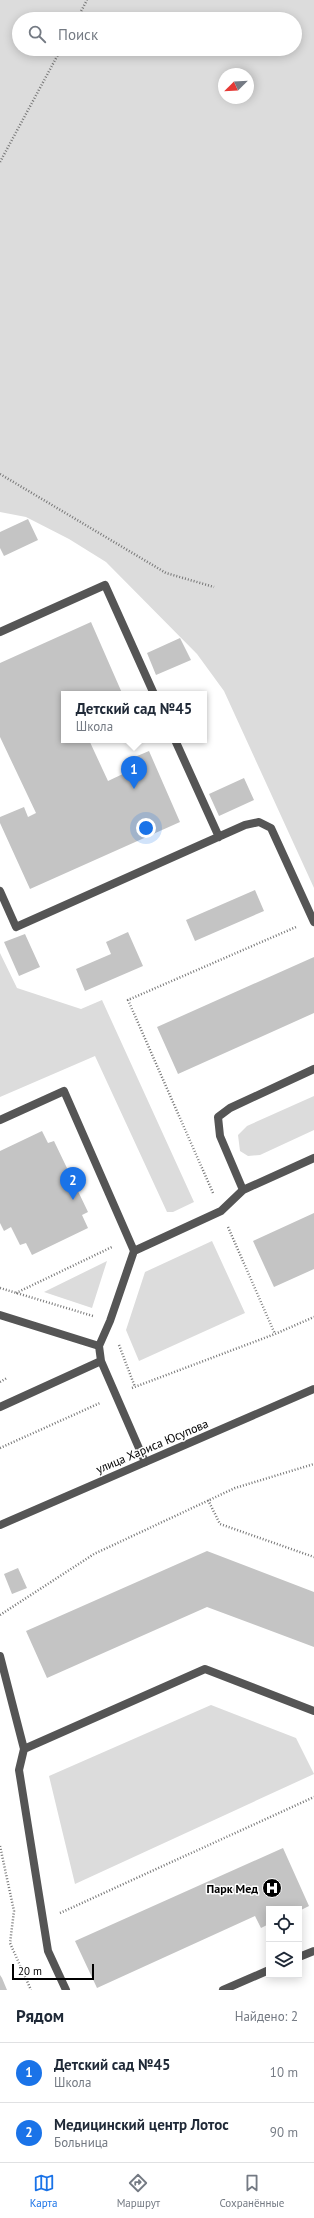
<!DOCTYPE html>
<html lang="ru">
<head>
<meta charset="utf-8">
<style>
  :root { --surface:#fff; --page:#f2f2f3; --text:#1f2937; --muted:#747a83; --line:#e0e1e3; --accent:#1a73e8 }
  body { margin:0; font-family:"PT Sans",sans-serif; background:var(--page); color:var(--text) }
  .controls { position:absolute; right:12px; bottom:12px; display:grid; overflow:hidden; border-radius:0px; box-shadow:0 2px 10px #0003 }
  .controls button { width:36px; height:36px; display:grid; place-items:center; padding:0; border:0; border-bottom:1px solid var(--line); background:var(--surface); color:var(--text); font:20px sans-serif }
  .compass { position:absolute; left:218px; top:68px; width:36px; height:36px; border-radius:50%; background:var(--surface); box-shadow:0 2px 10px #0003; rotate:246deg }
  .scale { position:absolute; left:12px; bottom:10px; width:82px; box-sizing:border-box; padding-left:4px; border:2px solid #000; border-top:0; font-size:11px; line-height:14px; white-space:nowrap; color:#000; -webkit-text-stroke:3px #fff; paint-order:stroke }
  .you { position:absolute; left:146px; top:828px; width:14px; height:14px; margin:-10px; border:3px solid #fff; border-radius:50%; background:#1a73e8; box-shadow:0 0 0 6px #1a73e833 }
  .badge { display:grid; place-items:center; width:26px; height:26px; border-radius:50%; background:var(--accent); color:#fff; font-size:13px; font-weight:700 }
  .pin { position:absolute; translate:-50% -33px; filter:drop-shadow(0 1px 2px #0008) }
  .pin::after { content:''; position:absolute; top:21px; width:14px; height:12px; background:inherit; clip-path:polygon(0 0,100% 0,50% 100%) }
  .popup { position:absolute; left:61px; top:691px; width:146px; height:52px; box-sizing:border-box; display:grid; place-content:center; border-radius:0px; background:var(--surface); filter:drop-shadow(0 1px 3px #0005); font-size:13px; white-space:nowrap; color:var(--muted) }
  .popup b { font-size:15px; color:var(--text) }
  .popup::after { content:''; position:absolute; left:50%; top:100%; margin-left:-8px; border:8px solid transparent; border-top-color:var(--surface) }
  .list { margin:0; padding:0; list-style:none }
  h2 { display:flex; justify-content:space-between; align-items:center; height:52px; margin:0; padding:0 16px; font-size:17px }
  h2 small { font-size:13px; font-weight:400; color:var(--muted) }
  .list li { display:grid; grid-template-columns:26px 1fr auto; gap:12px; align-items:center; box-sizing:border-box; height:60px; padding:0 16px; border-top:1px solid var(--line) }
  .list b { display:block; font-size:15px; white-space:nowrap }
  .list p { margin:0; font-size:13px; white-space:nowrap; color:var(--muted) }
  .list em { font-size:13px; font-style:normal; color:var(--muted) }
  .icon { flex:none; width:22px; height:22px; fill:none; stroke:currentColor; stroke-width:2; stroke-linecap:round; stroke-linejoin:round }
  .map { position:relative; flex:none; width:314px; height:1990px; overflow:hidden }
  .search { position:absolute; background:var(--surface); box-shadow:0 2px 10px #0003; left:12px; right:12px; top:12px; height:44px; display:flex; align-items:center; gap:10px; box-sizing:border-box; padding:0 14px; border-radius:22px; color:var(--muted); font-size:15px }
  .sheet { height:172px; background:var(--surface) }
  nav { display:flex; justify-content:space-around; align-items:center; box-sizing:border-box; height:56px; border-top:1px solid var(--line); background:var(--surface); font-size:11px; color:var(--muted) }
  nav a { display:grid; justify-items:center; gap:2px }
  nav .on { color:var(--accent) }
  .map>svg:first-child { display:block }
  .green { fill:#dcdcdc; fill-rule:evenodd }
  .building { fill:#c4c4c4 }
  .lines { fill:none; stroke-linecap:round; stroke-linejoin:round }
  .path { stroke:#777; stroke-width:2.5; stroke-dasharray:1 2; stroke-linecap:butt }
  .service { stroke:#555; stroke-width:8 }
  .minor { stroke:#555; stroke-width:8 }
  .labels { text-anchor:middle; dominant-baseline:central; stroke-width:3; stroke-linejoin:round; paint-order:stroke }
  .street-label { font-size:12px; fill:#000; stroke:#fff }
  .poi-label { font-size:12px; font-weight:bold; fill:#000; stroke:#fff; text-anchor:end }
</style>
</head>
<body>
<div class="map">
<svg width="314" height="1990" viewBox="0 0 314 1990">
  <rect width="100%" height="100%" fill="#fff"/>
  <!-- green -->
  <path class="green" d="M0,0h314v888l-90,-197 -27,-37 -91,-92 -37,-23 -43,-22 -26,-5zM19,19h276v30h-276zM224,74h24v24h-24z
    M0,953l17,35 64,21 21,-9 92,202 -21,10h-6l-72,-156 -95,41z
    M314,1096v34l-54,25 -12,1 -8,-5 -2,-16 9,-9z
    M212,1241l33,72 -106,48 -13,-31 19,-58z
    M107,1261l-15,47 -48,-16z
    M211,1705l85,33 18,36 -239,110 -26,-108z"/>
  <!-- building -->
  <path class="building" d="M28,519l10,21 -34,16 -4,-8v-16z
    M91,622l31,71 -58,1v46h25l19,41 19,-9 -4,-10 26,-11 31,71 -150,67 -30,-66v-6l24,-10 4,10 8,-4 -36,-76v-74z
    M180,638l11,22 -35,15 -9,-22z
    M244,778l10,22 -35,16 -10,-22z
    M255,890l9,21 -69,30 -9,-21z
    M128,932l15,34 -58,25 -9,-22 35,-15 -5,-12z
    M25,934l15,33 -21,9 -15,-34z
    M314,957v56l-136,61 -21,-47z
    M42,1131l6,12 6,-2 34,71 -6,3 6,13 -56,27 -6,-12 -6,2 -9,-18 -7,4 -4,-8v-72z
    M314,1213v56l-40,18 -21,-46z
    M207,1551l107,41v55l-107,-40 -160,71 -21,-47z
    M18,1568l9,20 -15,6 -8,-20z
    M283,1848l26,58 -10,5v-2h-30v15l-8,4 -6,-12 -158,72 -22,-47z
    M0,1975l2,3 5,12h-7z"/>
  <g class="lines">
    <!-- path -->
    <path class="path" d="M77,19l10,-19
      M0,162l61,-113
      M0,474l166,99 48,14
      M213,1193l-85,-193 168,-73
      M228,1227l47,107
      M0,1288l93,28
      M16,1293l96,-46
      M119,1345l16,42
      M0,1382l7,-4
      M132,1388l143,-54 39,-17
      M0,1448l100,-45
      M208,1500l12,24 94,33
      M0,1615l94,-61 141,-66 79,-24
      M0,1846l14,65 -4,32 21,47
      M60,1913l254,-116"/>
    <!-- service -->
    <path class="service" d="M0,632l105,-47 49,109
      M175,740l44,97
      M0,891l16,36 229,-102 14,-3 12,6 43,94
      M0,1120l64,-29 70,160
      M243,1190l-23,-54 -2,-19 12,-9 84,-39
      M0,1315l99,31
      M0,1407l101,-46
      M145,1462l-44,-101 -2,-15 11,-25 24,-70 87,-40 22,-21 71,-32
      M0,1656l24,93
      M299,1957l15,-6
      M66,1990l-18,-39 -29,-181 5,-21 181,-80 109,42
      M223,1990l46,-20"/>
    <!-- minor -->
    <path class="minor" d="M0,1525l314,-136"/>
  </g>
  <!-- icons -->
  <defs>
    <symbol id="hospital-disc" viewBox="-11 -11 22 22"><circle r="9.5" fill="#000" stroke="#fff"/><path d="M-5-5h3v3.5h4V-5h3V5h-3V1.5h-4V5h-3Z" fill="#fff"/></symbol>
  </defs>
  <g fill-rule="evenodd">
    <use href="#hospital-disc" x="261" y="1877" width="22" height="22"/>
  </g>
  <g class="labels">
    <!-- street labels -->
    <g class="street-label">
      <text transform="translate(152 1446) rotate(-23)">улица Хариса Юсупова</text>
    </g>
    <!-- poi labels -->
    <g class="poi-label">
      <text x="258" y="1888">Парк Мед</text>
    </g>
  </g>
</svg>
<div class="controls">
<button><svg class="icon" aria-label="locate" viewBox="0 0 24 24"><circle cx="12" cy="12" r="6"/><path d="M12 2v4M12 18v4M2 12h4M18 12h4"/></svg></button>
<button><svg class="icon" aria-label="layers" viewBox="0 0 24 24"><path d="M12 4l9 5-9 5-9-5zM3 14l9 5 9-5"/></svg></button>
</div>
<svg class="compass" viewBox="-18 -18 36 36"><path d="M0-13l5 13h-10z" fill="#e53935"/><path d="M0 13l5-13h-10z" fill="#747a83"/></svg>
<div class="scale">20 m</div>
<div class="you"></div>
<div class="pin badge" style="left:134px;top:789px">1</div>
<div class="popup"><b>Детский сад №45</b>Школа</div>
<div class="pin badge" style="left:73px;top:1200px">2</div>
<div class="search"><svg class="icon" aria-label="search" viewBox="0 0 24 24"><circle cx="10" cy="10" r="6"/><path d="M15 15l6 6"/></svg>Поиск</div>
</div>
<section class="sheet">
<h2>Рядом<small>Найдено: 2</small></h2>
<ul class="list">
<li><span class="badge">1</span><div><b>Детский сад №45</b><p>Школа</p></div><em>10 m</em></li>
<li><span class="badge">2</span><div><b>Медицинский центр Лотос</b><p>Больница</p></div><em>90 m</em></li>
</ul>
</section>
<nav>
<a class="on"><svg class="icon" aria-label="map" viewBox="0 0 24 24"><path d="M3 6l6-2 6 2 6-2v14l-6 2-6-2-6 2zM9 4v14M15 6v14"/></svg>Карта</a>
<a><svg class="icon" aria-label="directions" viewBox="0 0 24 24"><path d="M12 3l9 9-9 9-9-9zM9 14v-3h6M13 9l2 2-2 2"/></svg>Маршрут</a>
<a><svg class="icon" aria-label="saved" viewBox="0 0 24 24"><path d="M7 4h10v16l-5-4-5 4z"/></svg>Сохранённые</a>
</nav>
</body>
</html>
